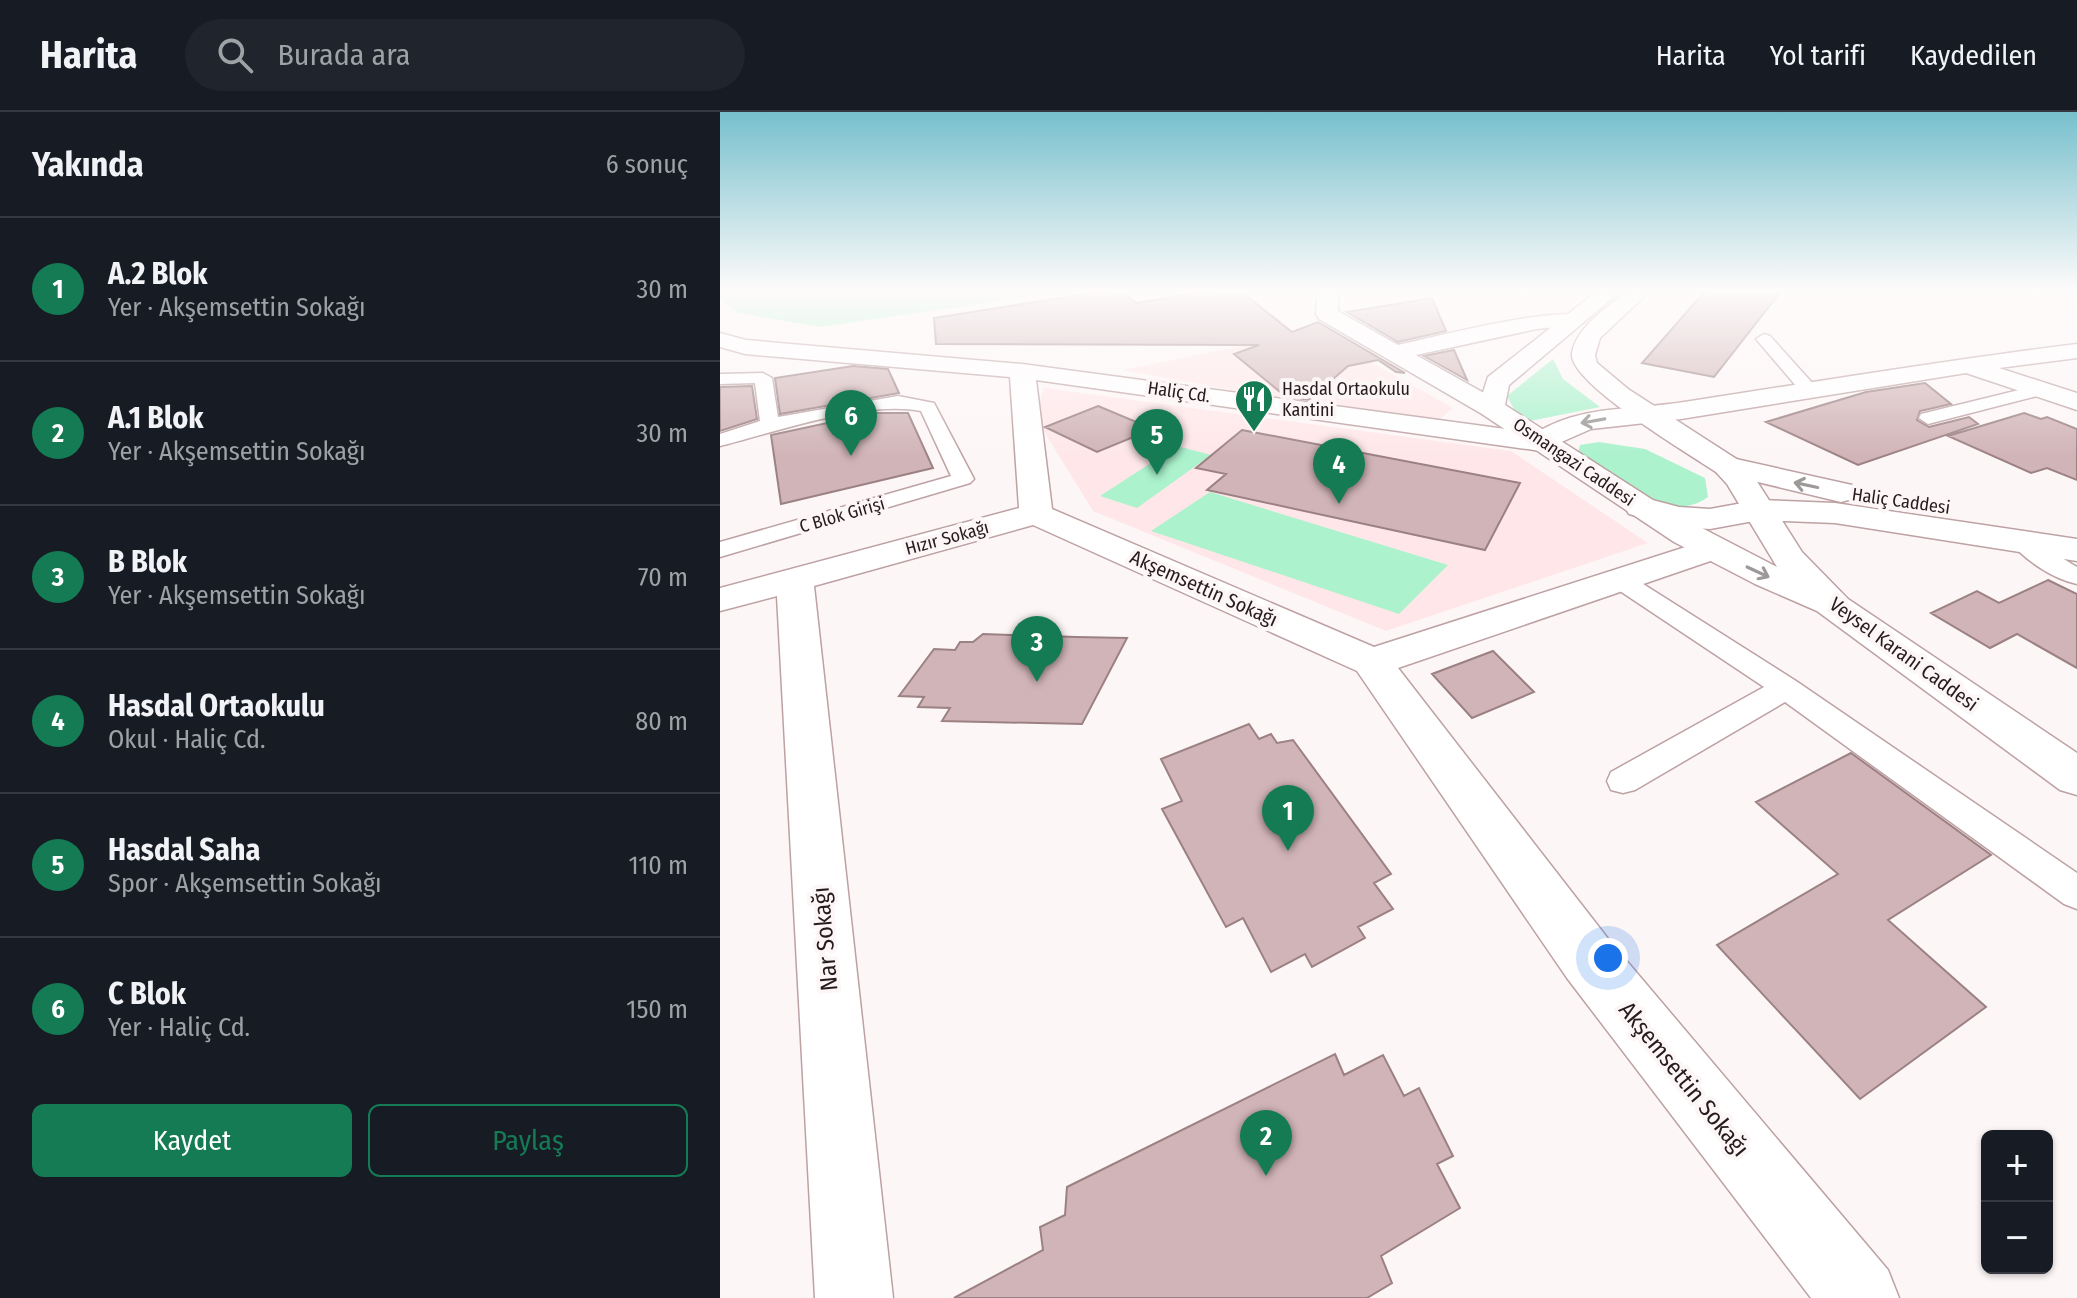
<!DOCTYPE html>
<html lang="tr">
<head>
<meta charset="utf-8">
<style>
  :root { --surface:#171b24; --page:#20242c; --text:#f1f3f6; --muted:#9ea1a6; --line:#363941; --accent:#147b54 }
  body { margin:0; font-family:"Fira Sans Condensed",sans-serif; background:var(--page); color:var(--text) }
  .controls { position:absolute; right:24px; bottom:24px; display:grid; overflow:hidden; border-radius:12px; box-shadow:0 2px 6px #0004 }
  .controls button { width:72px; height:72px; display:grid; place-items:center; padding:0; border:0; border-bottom:2px solid var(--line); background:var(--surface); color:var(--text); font:40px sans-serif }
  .you { position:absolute; left:888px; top:846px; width:28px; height:28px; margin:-20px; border:6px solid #fff; border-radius:50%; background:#1a73e8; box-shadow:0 0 0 12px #1a73e833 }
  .badge { display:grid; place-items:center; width:52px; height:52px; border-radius:50%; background:var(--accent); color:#fff; font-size:26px; font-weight:700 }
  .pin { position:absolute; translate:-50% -66px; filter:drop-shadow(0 2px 4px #0008) }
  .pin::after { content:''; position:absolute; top:42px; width:28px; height:24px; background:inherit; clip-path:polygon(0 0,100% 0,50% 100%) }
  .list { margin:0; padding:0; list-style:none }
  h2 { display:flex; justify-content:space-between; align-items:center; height:104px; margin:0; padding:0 32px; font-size:34px }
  h2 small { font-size:26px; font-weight:400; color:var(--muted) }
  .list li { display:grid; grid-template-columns:52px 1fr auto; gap:24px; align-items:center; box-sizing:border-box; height:144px; padding:0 32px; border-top:2px solid var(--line) }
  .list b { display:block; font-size:30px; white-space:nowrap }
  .list p { margin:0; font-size:26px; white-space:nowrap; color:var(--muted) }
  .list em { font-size:26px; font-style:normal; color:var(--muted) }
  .actions { display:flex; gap:16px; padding:24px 32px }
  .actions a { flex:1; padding:18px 0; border:2px solid var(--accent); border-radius:12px; text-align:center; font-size:28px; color:var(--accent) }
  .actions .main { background:var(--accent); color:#fff }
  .icon { flex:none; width:44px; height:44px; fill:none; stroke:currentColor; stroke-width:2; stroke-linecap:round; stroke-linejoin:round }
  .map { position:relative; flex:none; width:1357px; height:1186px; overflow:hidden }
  header { display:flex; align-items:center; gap:48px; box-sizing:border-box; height:112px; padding:0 40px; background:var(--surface); border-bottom:2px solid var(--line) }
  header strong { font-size:38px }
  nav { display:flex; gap:44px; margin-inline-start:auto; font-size:28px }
  .search { width:560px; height:72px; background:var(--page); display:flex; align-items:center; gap:20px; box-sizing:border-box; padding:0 28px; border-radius:44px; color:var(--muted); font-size:30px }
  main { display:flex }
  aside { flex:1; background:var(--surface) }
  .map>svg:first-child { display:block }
  .built { fill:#ffe7e9 }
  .green { fill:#abf2cd }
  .building { fill:#d1b4b7; stroke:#9c8183; stroke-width:2 }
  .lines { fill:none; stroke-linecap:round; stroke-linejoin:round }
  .lane-casing { stroke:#bda1a3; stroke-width:3 }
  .street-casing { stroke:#bda1a3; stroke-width:3 }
  .secondary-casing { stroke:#bda1a3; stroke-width:3 }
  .lane { fill:#fff; fill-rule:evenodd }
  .street { fill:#fff; fill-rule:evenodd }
  .secondary { fill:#fff; fill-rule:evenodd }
  .oneway { stroke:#9e9999 }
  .labels { text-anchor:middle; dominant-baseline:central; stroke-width:8; stroke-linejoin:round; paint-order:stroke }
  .far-poi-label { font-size:18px; fill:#271c1d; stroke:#fdf6f7; text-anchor:start }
  .far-street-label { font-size:18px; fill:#271c1d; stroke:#fdf6f7 }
  .street-label { font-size:20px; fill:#271c1d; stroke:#fdf6f7 }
  .near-street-label { font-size:24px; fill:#271c1d; stroke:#fdf6f7 }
</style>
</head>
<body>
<header>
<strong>Harita</strong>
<div class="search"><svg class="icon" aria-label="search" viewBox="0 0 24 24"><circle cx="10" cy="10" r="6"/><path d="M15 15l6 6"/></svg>Burada ara</div>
<nav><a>Harita</a><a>Yol tarifi</a><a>Kaydedilen</a></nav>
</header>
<main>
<aside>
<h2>Yakında<small>6 sonuç</small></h2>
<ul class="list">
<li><span class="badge">1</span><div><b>A.2 Blok</b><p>Yer · Akşemsettin Sokağı</p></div><em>30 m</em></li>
<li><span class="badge">2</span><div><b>A.1 Blok</b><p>Yer · Akşemsettin Sokağı</p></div><em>30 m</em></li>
<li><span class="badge">3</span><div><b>B Blok</b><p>Yer · Akşemsettin Sokağı</p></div><em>70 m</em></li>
<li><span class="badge">4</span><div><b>Hasdal Ortaokulu</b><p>Okul · Haliç Cd.</p></div><em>80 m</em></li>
<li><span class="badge">5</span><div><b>Hasdal Saha</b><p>Spor · Akşemsettin Sokağı</p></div><em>110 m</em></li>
<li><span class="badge">6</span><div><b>C Blok</b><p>Yer · Haliç Cd.</p></div><em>150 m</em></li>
</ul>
<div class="actions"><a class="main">Kaydet</a><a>Paylaş</a></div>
</aside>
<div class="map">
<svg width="1357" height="1186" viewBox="0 0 1357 1186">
  <rect width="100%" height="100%" fill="#fdf6f7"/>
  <!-- built -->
  <path class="built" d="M595,219l138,77 -22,19 -308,-57z
    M324,276l467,63 137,92 -262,88 -293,-120 -58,-94z"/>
  <!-- green -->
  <path class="green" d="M0,178h353l-252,37 -84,-14 -17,-15z
    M833,247l10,20 37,28 -75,15 -7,-5 -11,-21z
    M879,330l46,7 60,29 3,19c-44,31 -94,-19 -130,-44l2,-8z
    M457,334l34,9 -74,53 -37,-12z
    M490,380l238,73 -49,49 -248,-83z"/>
  <!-- building -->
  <path class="building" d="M391,178h9l16,13 76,-13h27l53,42 26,-10 87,51 -9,-1 -18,-12 -30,6 -39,34 -24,-4 -51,-42 25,-9 -323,-1 -2,-26z
    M986,178h76l-68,87 -72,-14z
    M712,186l14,33 -48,11 -51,-30z
    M734,238l13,30 -43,-24z
    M133,254l35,3 11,24 -119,21 -5,-36z
    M1205,271l26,21 -31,7 -3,9 12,7 40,-10 9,7 -120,41 -92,-43 100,-30z
    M32,274l5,33 -37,12v-44z
    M378,294l55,23 -56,23 -52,-25z
    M154,301h34l25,55 -152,36 -10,-69z
    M1304,301l17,6 6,-2 30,12v51l-30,-12 -16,5 -83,-37z
    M522,318l278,53 -35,67 -278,-60 19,-16 -30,-6z
    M1328,468l29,14v74l-60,-34 -27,14 -59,-35 46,-22 22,12z
    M263,522l93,3 51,1 -45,86 -140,-3 8,-13 -32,-1 6,-10 -25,-1 35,-47 21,1 5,-8h13z
    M773,539l41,41 -62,26 -40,-44z
    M529,612l10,15 12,-5 6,9 16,-3 98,134 -17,9 19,26 -35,18 7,11 -53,29 -7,-13 -34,18 -28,-54 -17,9 -64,-118 20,-8 -21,-42z
    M1131,641l140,102 -103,65 98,87 -126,92 -143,-154 121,-71 -82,-72z
    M615,942l9,21 39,-20 21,41 15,-8 34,68 -16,8 23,44 -79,48 11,27 -25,15h-413l89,-48 -3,-23 25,-12 2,-28z"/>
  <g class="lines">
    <defs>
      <path id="lane" d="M1044,222l6,2 45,50 3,4 -3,4h-12l-47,-55z
        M43,261l9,5 6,39 120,-21 36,7 40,76 -4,4 -250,74v-15l231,-66 -30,-65c-56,-11 -145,21 -201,35v-12l40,-13 -5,-38 -35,1v-10z
        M1319,273l6,1 3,4 -3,4 -117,30 -9,-6 2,-4z
        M1302,422c19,5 37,24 55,33v17c-23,-5 -52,-23 -67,-43l4,-5z
        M900,460l9,3 167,106 281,192v36l-13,-5 -279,-202 -150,88 -12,3 -12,-3 -4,-9 4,-9 153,-85 -153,-102 -4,-5 4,-5z"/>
      <path id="street" d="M598,178h20v21l60,34c29,-6 174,-44 189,-26l-11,6 -39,4 -121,26 84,47 4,6 -4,6h-18l-163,-95 -3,-5z
        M0,221l26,7 276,24 514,69c44,-28 99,-23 148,-31 131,-20 262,-42 393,-58v14l-78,10 78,25v17l-111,-37 -285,46 -90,10 -50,22 -505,-71 16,129 322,138 327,-105 12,-3 12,3 5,7 -5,7 -327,112 211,272 279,330 11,28h-88l-244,-320 -210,-307 -324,-146 -219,61 79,712h-78l-38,-702 -57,15v-23l299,-80 -9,-131 -265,-23 -25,-7z
        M1007,345l125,28 5,7 -5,7 -11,3 -125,-30 -4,-6 4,-6z
        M921,385l38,10 31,2 49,-9 76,3 242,36v22l-242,-38 -76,-3 -49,9 -32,-2 -49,-13 -4,-7 4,-7z"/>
      <path id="secondary" d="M883,178l10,6 -3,4 -101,85 -4,20 168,108 104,54 -50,-83 -11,-12c-25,-17 -149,-90 -144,-119 5,-28 37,-46 57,-63h22l-51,48 -5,17 2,8 31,26 110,71 13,12 51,80 46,47 229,154v42l-17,-5 -243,-179 -62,-27 -81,-42 -192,-128 -4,-6 10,-31 108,-85z"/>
    </defs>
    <!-- lane casing -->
    <use href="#lane" class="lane-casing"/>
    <!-- street casing -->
    <use href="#street" class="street-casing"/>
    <!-- secondary casing -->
    <use href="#secondary" class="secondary-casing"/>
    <!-- lane -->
    <use href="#lane" class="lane"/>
    <!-- street -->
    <use href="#street" class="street"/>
    <!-- secondary -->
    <use href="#secondary" class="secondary"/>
  </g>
  <!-- one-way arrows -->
  <defs><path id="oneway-shaft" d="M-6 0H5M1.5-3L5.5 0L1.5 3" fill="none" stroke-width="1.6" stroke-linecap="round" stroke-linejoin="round" transform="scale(2)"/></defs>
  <g class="oneway">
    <use href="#oneway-shaft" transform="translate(873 309) rotate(170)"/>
    <use href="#oneway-shaft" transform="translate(1086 373) rotate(-168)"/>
    <use href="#oneway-shaft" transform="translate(1038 460) rotate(25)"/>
  </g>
  <!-- sky -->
  <linearGradient id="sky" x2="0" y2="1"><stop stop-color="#77c0cc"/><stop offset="0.52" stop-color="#fefbfb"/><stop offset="1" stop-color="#fefbfb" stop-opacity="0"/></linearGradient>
  <rect width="1357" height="344" fill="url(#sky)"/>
  <!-- icons -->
  <defs>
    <symbol id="restaurant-pin" viewBox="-11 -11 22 30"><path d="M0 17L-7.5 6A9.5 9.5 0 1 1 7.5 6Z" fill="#147b54" stroke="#fdf6f7"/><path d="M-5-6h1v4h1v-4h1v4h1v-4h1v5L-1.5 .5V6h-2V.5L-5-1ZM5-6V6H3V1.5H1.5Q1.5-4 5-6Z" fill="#fff"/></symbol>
  </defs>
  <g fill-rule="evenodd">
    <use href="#restaurant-pin" x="512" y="265" width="44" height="60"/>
  </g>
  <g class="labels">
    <!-- far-poi labels -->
    <g class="far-poi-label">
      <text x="562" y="277">Hasdal Ortaokulu<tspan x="562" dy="21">Kantini</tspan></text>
    </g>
    <!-- far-street labels -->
    <g class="far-street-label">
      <text transform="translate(459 280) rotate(8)">Haliç Cd.</text>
      <text transform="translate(854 350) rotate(34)">Osmangazi Caddesi</text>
      <text transform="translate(1181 389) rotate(8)">Haliç Caddesi</text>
      <text transform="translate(122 403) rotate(-16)">C Blok Girişi</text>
      <text transform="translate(227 426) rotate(-15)">Hızır Sokağı</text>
    </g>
    <!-- street labels -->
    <g class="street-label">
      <text transform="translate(484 476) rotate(24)">Akşemsettin Sokağı</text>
      <text transform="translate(1184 542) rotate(36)">Veysel Karani Caddesi</text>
    </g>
    <!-- near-street labels -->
    <g class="near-street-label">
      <text transform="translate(105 827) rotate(-95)">Nar Sokağı</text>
      <text transform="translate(964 967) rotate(51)">Akşemsettin Sokağı</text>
    </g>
  </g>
</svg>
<div class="controls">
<button>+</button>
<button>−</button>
</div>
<div class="you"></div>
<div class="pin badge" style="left:568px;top:739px">1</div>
<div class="pin badge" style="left:546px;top:1064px">2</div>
<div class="pin badge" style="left:317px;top:570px">3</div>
<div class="pin badge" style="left:619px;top:392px">4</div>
<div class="pin badge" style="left:437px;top:363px">5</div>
<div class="pin badge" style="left:131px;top:344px">6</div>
</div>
</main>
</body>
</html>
